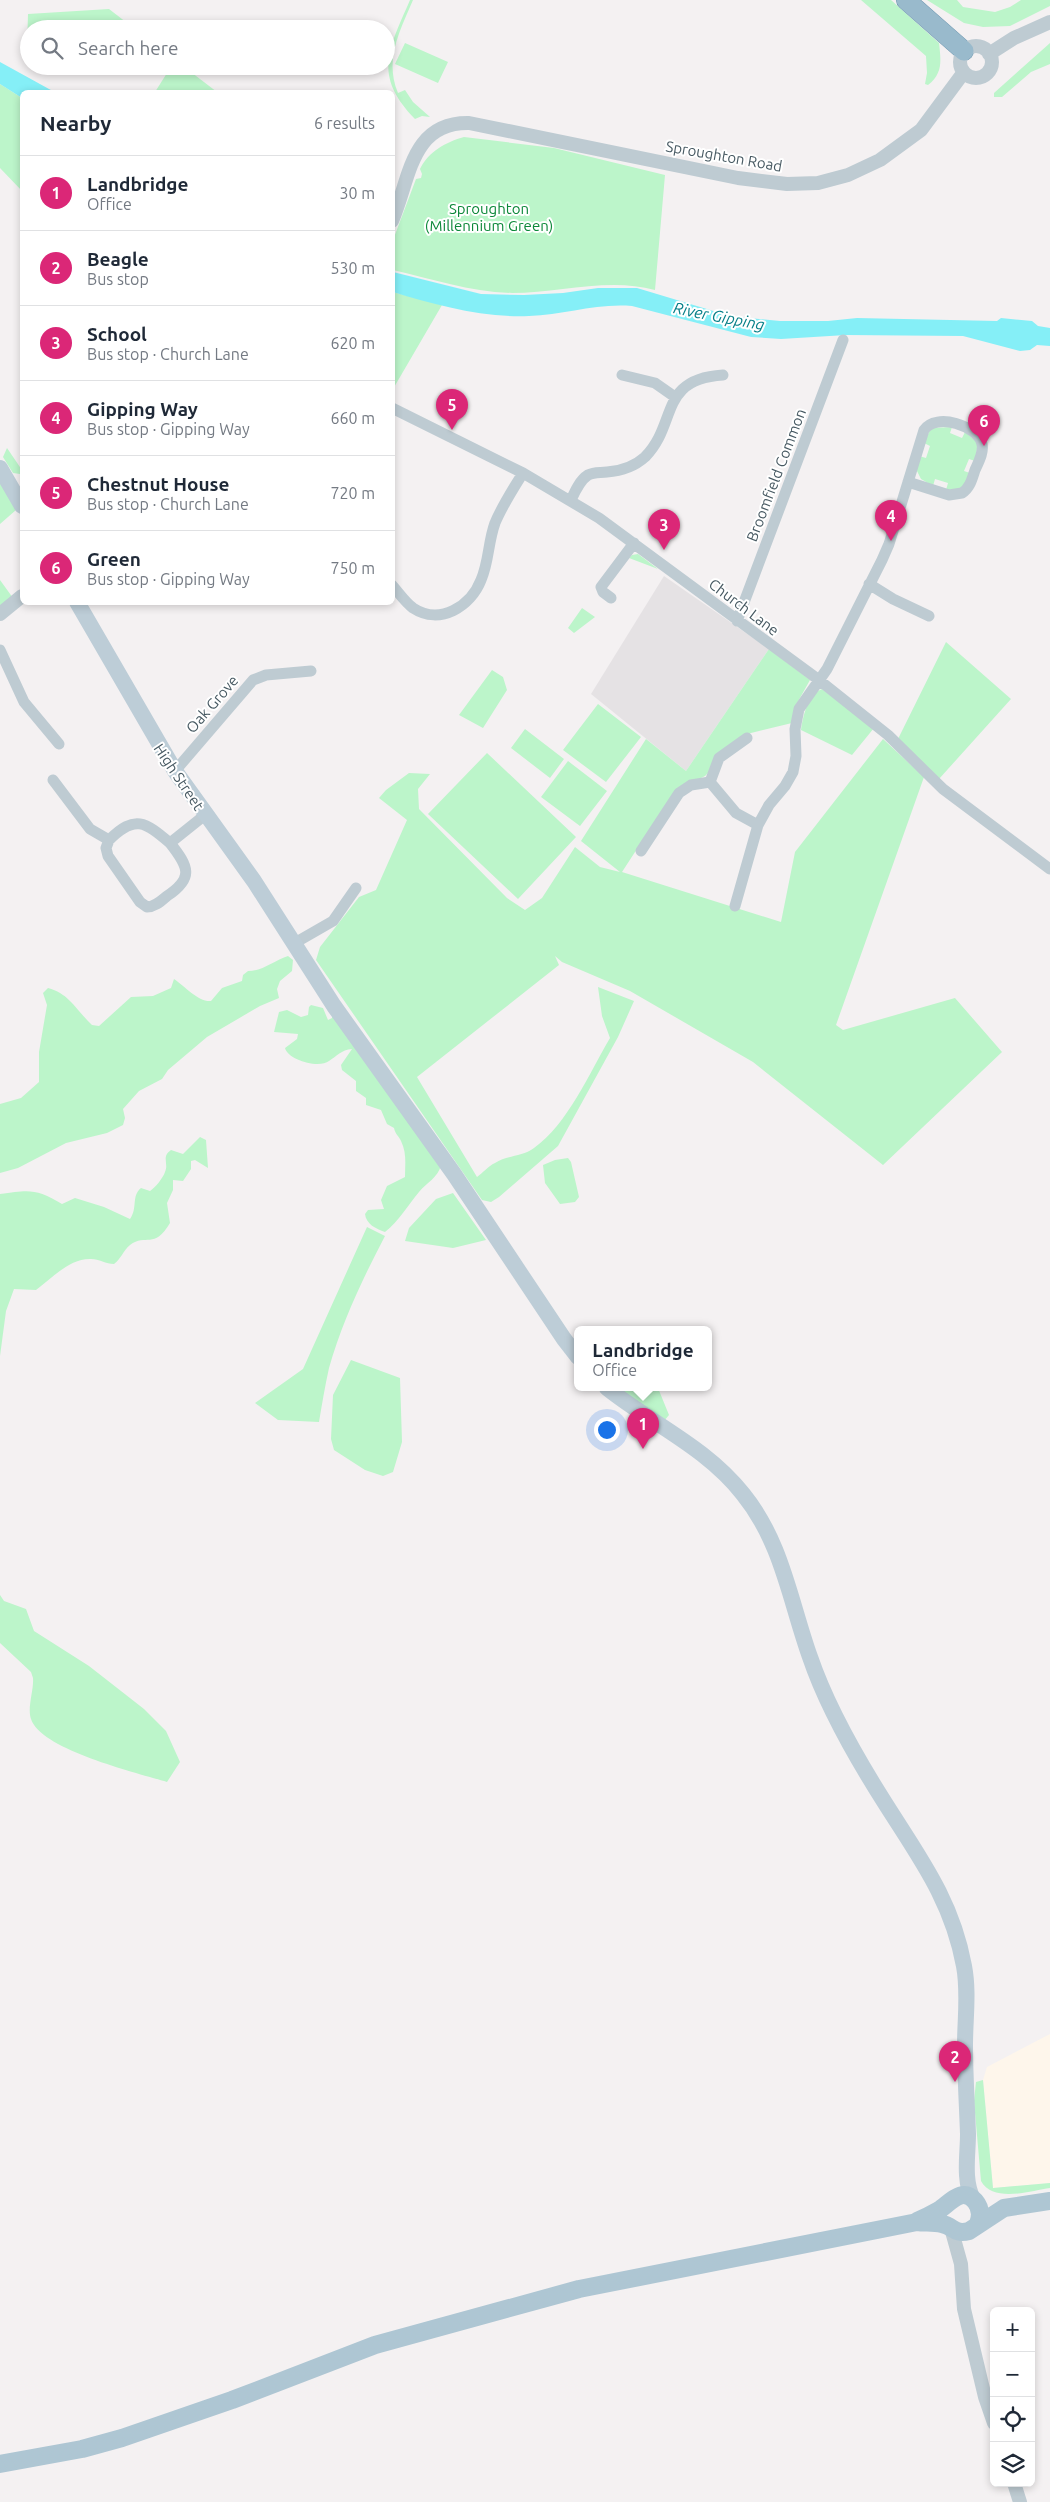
<!DOCTYPE html>
<html lang="en">
<head>
<meta charset="utf-8">
<style>
  :root { --surface:#fff; --page:#f6f6f7; --text:#1f2937; --muted:#747a83; --line:#e0e1e3; --accent:#db2777 }
  body { margin:0; font-family:Ubuntu,sans-serif; background:var(--page); color:var(--text) }
  .controls { position:absolute; right:15px; bottom:15px; display:grid; overflow:hidden; border-radius:8px; box-shadow:0 2px 8px #0003 }
  .controls button { width:45px; height:45px; display:grid; place-items:center; padding:0; border:0; border-bottom:1px solid var(--line); background:var(--surface); color:var(--text); font:25px sans-serif }
  .you { position:absolute; left:606px; top:1429px; width:18px; height:18px; margin:-12px; border:4px solid #fff; border-radius:50%; background:#1a73e8; box-shadow:0 0 0 8px #1a73e833 }
  .badge { display:grid; place-items:center; width:32px; height:32px; border-radius:50%; background:var(--accent); color:#fff; font-size:16px; font-weight:700 }
  .pin { position:absolute; translate:-50% -41px; filter:drop-shadow(0 1px 2px #0008) }
  .pin::after { content:''; position:absolute; top:26px; width:18px; height:15px; background:inherit; clip-path:polygon(0 0,100% 0,50% 100%) }
  .popup { position:absolute; left:574px; top:1326px; width:138px; height:65px; box-sizing:border-box; display:grid; place-content:center; border-radius:8px; background:var(--surface); filter:drop-shadow(0 1px 4px #0005); font-size:16px; white-space:nowrap; color:var(--muted) }
  .popup b { font-size:19px; color:var(--text) }
  .popup::after { content:''; position:absolute; left:50%; top:100%; margin-left:-10px; border:10px solid transparent; border-top-color:var(--surface) }
  .list { margin:0; padding:0; list-style:none }
  h2 { display:flex; justify-content:space-between; align-items:center; height:65px; margin:0; padding:0 20px; font-size:21px }
  h2 small { font-size:16px; font-weight:400; color:var(--muted) }
  .list li { display:grid; grid-template-columns:32px 1fr auto; gap:15px; align-items:center; box-sizing:border-box; height:75px; padding:0 20px; border-top:1px solid var(--line) }
  .list b { display:block; font-size:19px; white-space:nowrap }
  .list p { margin:0; font-size:16px; white-space:nowrap; color:var(--muted) }
  .list em { font-size:16px; font-style:normal; color:var(--muted) }
  .icon { flex:none; width:28px; height:28px; fill:none; stroke:currentColor; stroke-width:2; stroke-linecap:round; stroke-linejoin:round }
  .map { position:relative; flex:none; width:1050px; height:2502px; overflow:hidden }
  .search { position:absolute; background:var(--surface); box-shadow:0 2px 8px #0003; left:20px; top:20px; width:375px; height:55px; display:flex; align-items:center; gap:12px; box-sizing:border-box; padding:0 18px; border-radius:28px; color:var(--muted); font-size:19px }
  .panel { position:absolute; background:var(--surface); box-shadow:0 2px 8px #0003; left:20px; top:90px; width:375px; height:515px; border-radius:8px }
  .map>svg:first-child { display:block }
  .commercial { fill:#fef6eb }
  .education { fill:#e5e2e4 }
  .green { fill:#bcf5ca }
  .water { fill:#85eff7 }
  .lines { fill:none; stroke-linecap:round; stroke-linejoin:round }
  .trunk-casing { stroke:#6f98b1; stroke-width:20 }
  .minor { stroke:#becbd2; stroke-width:11 }
  .tertiary { stroke:#becbd2; stroke-width:14 }
  .secondary { stroke:#bdcdd7; stroke-width:16 }
  .primary { stroke:#aec6d3; stroke-width:18 }
  .trunk { stroke:#99bacc; stroke-width:19 }
  .labels { text-anchor:middle; dominant-baseline:central; stroke-width:4; stroke-linejoin:round; paint-order:stroke }
  .street-label { font-size:15px; fill:#475962; stroke:#fff }
  .park-label { font-size:15px; fill:#0c8839; stroke:#fff }
  .water-label { font-size:16px; font-style:italic; fill:#057f88; stroke:#fff }
</style>
</head>
<body>
<div class="map">
<svg width="1050" height="2502" viewBox="0 0 1050 2502">
  <rect width="100%" height="100%" fill="#f4f1f2"/>
  <!-- commercial -->
  <path class="commercial" d="M1050,2034v149l-57,5 -10,-108 4,-13z"/>
  <!-- education -->
  <path class="education" d="M664,576l105,73 -83,122 -95,-77z"/>
  <!-- green -->
  <path class="green" d="M410,0h3c-13,31 -29,59 -15,93l7,-3 8,12 17,15 -8,-1 -7,3c-43,-44 -26,-70 -5,-119z
    M861,0h30l48,43c2,18 4,30 -11,42l-3,-1 2,-11 -1,-17z
    M927,0h30l6,7 32,5 15,-5 11,-7h29v6l-40,20 -27,1 -19,-4z
    M109,9l26,20h-48l-13,-7 -13,7h-32v18l-2,1 1,-34z
    M405,43l43,19 -10,21 -43,-19z
    M1050,43v21l-19,8 -29,25h-8v-4z
    M162,66h21l34,26h-62l12,-19z
    M0,84l22,14v93l-22,-23z
    M464,137l90,11 111,27 -10,115c-46,-13 -96,3 -143,3 -42,-1 -79,-14 -119,-23v-30l23,-61 5,-1 1,-4 -2,-5c8,-17 26,-27 44,-32z
    M393,292l49,13 -49,84z
    M952,427l-2,6 12,5 3,-6 13,11 -3,18 -6,-2 -5,12 6,2 -7,16 -17,1 2,-7 -13,-4 -2,7 -12,-7 -5,-10 3,-13 7,2 4,-12 -6,-3 7,-15z
    M7,448l15,22 -2,4 -7,-1 -10,-16z
    M0,482l16,28 -16,14z
    M638,554l20,15 -29,-11 3,-3z
    M0,580l13,18 -13,11z
    M582,608l13,9 -21,16 -6,-5z
    M946,642l65,57 -72,80 -41,-40z
    M769,649l41,31 -14,25 -4,18 -45,11 -42,42 -31,16 -52,80 159,50 14,-70 88,-113 41,38 -88,248 7,5 112,-32 47,54 -119,113 -130,-103 -123,-71 -68,-29 -7,-6 4,9 -142,112 60,100c6,-4 11,-11 18,-14 12,-8 27,-6 39,-15 33,-23 56,-76 76,-110l-8,-22 -4,-29 36,14 -16,36 -60,109 -59,51 -8,5 -9,-2 -166,-240 4,-13 39,-50 17,-7 31,-70 -28,-22 7,-8 23,-17 21,1 -12,15 1,20 88,89 18,12 17,-12 33,-51 25,20 20,5 -39,-31 65,-102 40,32z
    M492,670l11,7 4,13 -24,38 -24,-13z
    M822,689l52,39 -22,27 -51,-25c2,-14 7,-36 21,-41z
    M598,704l43,33 -35,45 -43,-32z
    M525,729l39,30 -14,19 -39,-30z
    M487,753l89,84 -58,62 -90,-85z
    M568,761l39,30 -27,35 -39,-29z
    M288,956l5,4 -1,11 -12,10 -3,8 2,9 -19,8 -53,31 -39,33 -6,9 -23,12 -16,18 2,9 -2,7 -16,8 -41,10 -48,25 -18,5v-69l21,-6 18,-16v-30l8,-47 -4,-12 5,-5c22,6 28,22 44,37l7,1 32,-29 22,-1 18,-8 3,-9c12,8 24,23 37,22l11,-13 20,-7 1,-6 5,-4c15,0 25,-10 40,-15z
    M311,1005l12,3 5,12 4,-2v-6l109,153c-3,13 -14,17 -22,27 -11,13 -20,29 -34,40 -9,-3 -19,-8 -20,-18l3,-4 16,-1 -3,-9 6,-14 18,-9c0,-12 2,-24 -4,-36 -2,-5 -6,-7 -7,-13l-7,-4 -6,-14 -15,-5v-7l-10,-7v-10l-14,-11 -1,-5 11,-16c-11,1 -15,7 -23,12 -10,8 -41,-1 -44,-13l12,-9 1,-5 -24,-2 5,-20 8,-2 14,7 7,-2 1,-8z
    M200,1137l6,3 2,28 -13,-8 -4,1v8l-8,12 -10,-1v10l-6,13 3,20c-16,27 -24,10 -40,22 -7,6 -9,14 -16,19 -8,0 -15,-5 -23,-5 -21,-1 -39,19 -55,31l-22,-1 -8,22 -6,45v-162c29,-4 36,-6 62,10l13,-6 29,9 26,12c8,-11 1,-23 11,-31l9,3c5,-3 13,-13 15,-19 4,-9 -4,-15 6,-22l12,4z
    M568,1158l3,4 8,35 -4,5 -15,2 -15,-21 -2,-18 12,-5z
    M453,1193l33,47 -33,8 -48,-7 4,-13 27,-29z
    M367,1227l18,9c-22,42 -43,86 -56,132 -4,18 -7,36 -10,54l-41,-2 -23,-17 48,-34z
    M351,1360l49,18 2,64 -9,30 -10,4 -18,-6 -31,-20 -3,-11 2,-44z
    M617,1388h41l11,27 -5,6z
    M0,1595l4,6 22,8 8,22 55,35 55,43 22,22 14,31 -13,20c-29,-9 -126,-32 -136,-63 -4,-11 3,-29 2,-41l-2,-6 -31,-29z
    M983,2080l10,108 57,-5v5c-20,3 -57,15 -69,-7l-7,-80 2,-19z"/>
  <!-- water -->
  <path class="water" d="M0,62l49,27 6,3h-33v6l-22,-14z
    M393,272l88,22 43,1 39,-2 35,-5h39l93,28 50,5h48l29,-3 140,3 4,-3 31,3 6,5 12,2v18l-13,-1 -7,5 -10,1 -57,-15 -117,-1 -65,4 -30,-2 -119,-31c-36,-3 -68,9 -103,10 -45,2 -94,-11 -136,-24z"/>
  <g class="lines">
    <defs>
      <path id="trunk" d="M906,0l58,51"/>
    </defs>
    <!-- trunk casing -->
    <use href="#trunk" class="trunk-casing"/>
    <!-- minor -->
    <path class="minor" d="M622,375l33,8 20,14
      M392,408l131,65 76,45 220,162 69,55 55,54 107,80
      M571,500c4,-9 9,-20 17,-25 6,-3 12,-2 19,-3 14,-1 27,-5 38,-15 33,-33 13,-78 78,-82
      M869,584l24,15 36,17
      M392,585c7,8 13,17 21,23 27,18 58,-2 68,-28 8,-18 7,-38 14,-57 7,-17 18,-34 28,-50
      M611,598l-8,-6 -2,-5 33,-44
      M737,621l106,-281
      M0,650l24,52 35,42
      M747,738l-28,20 -9,24 26,31 22,12
      M175,771l78,-91 13,-5 45,-4
      M53,780l37,49 19,11c26,-26 36,-18 61,3l35,-28
      M109,840l-3,8 2,8 32,46 7,5c8,0 14,-6 20,-11 27,-18 22,-29 3,-53
      M641,851l38,-58 12,-8 19,-3
      M735,906l23,-81 11,-20 16,-19 8,-14 3,-16 -1,-27 4,-20 28,-40 55,-109 7,-16 35,-114c12,-18 54,-4 58,14 2,9 -4,19 -7,26 -3,9 -5,18 -13,23l-13,2 -41,-13
      M293,944l40,-23 23,-33"/>
    <!-- tertiary -->
    <path class="tertiary" d="M960 62a16 16 0 1 1 32 0a16 16 0 1 1-32 0Z
      M989,54l25,-16 36,-16
      M392,221c18,-41 18,-99 77,-98l269,55 49,6 31,-1 30,-8 32,-15 41,-30 43,-58
      M0,614l22,-18
      M951,2228l10,36 3,45 21,88 9,26
      M1014,2483l6,19"/>
    <!-- secondary -->
    <path class="secondary" d="M0,468l22,38
      M77,602l98,169 79,110 80,125 120,168 110,165 14,18
      M607,1388c45,36 99,59 136,106 39,48 47,107 67,163 17,50 47,102 75,146 34,54 67,97 79,163 5,26 1,53 1,79 0,30 2,59 3,89 0,21 -5,46 5,65"/>
    <!-- primary -->
    <path class="primary" d="M917,2221c7,-3 15,-7 22,-11 11,-7 23,-24 36,-9 6,7 6,15 3,23
      M0,2464l82,-15 40,-11 110,-38 143,-55 204,-56 338,-67c8,1 17,0 25,2 12,2 12,11 27,7l35,-23 46,-7"/>
    <!-- trunk -->
    <use href="#trunk" class="trunk"/>
  </g>
  <g class="labels">
    <!-- street labels -->
    <g class="street-label">
      <text transform="translate(724 156) rotate(10)">Sproughton Road</text>
      <text transform="translate(776 475) rotate(-69)">Broomfield Common</text>
      <text transform="translate(744 607) rotate(37)">Church Lane</text>
      <text transform="translate(212 704) rotate(-49)">Oak Grove</text>
      <text transform="translate(179 777) rotate(56)">High Street</text>
    </g>
    <!-- park labels -->
    <g class="park-label">
      <text x="489" y="208">Sproughton<tspan x="489" dy="17">(Millennium Green)</tspan></text>
    </g>
    <!-- water labels -->
    <g class="water-label">
      <text transform="translate(719 316) rotate(11)">River Gipping</text>
    </g>
  </g>
</svg>
<div class="controls">
<button>+</button>
<button>−</button>
<button><svg class="icon" aria-label="locate" viewBox="0 0 24 24"><circle cx="12" cy="12" r="6"/><path d="M12 2v4M12 18v4M2 12h4M18 12h4"/></svg></button>
<button><svg class="icon" aria-label="layers" viewBox="0 0 24 24"><path d="M12 4l9 5-9 5-9-5zM3 14l9 5 9-5"/></svg></button>
</div>
<div class="you"></div>
<div class="pin badge" style="left:643px;top:1449px">1</div>
<div class="popup"><b>Landbridge</b>Office</div>
<div class="pin badge" style="left:955px;top:2082px">2</div>
<div class="pin badge" style="left:664px;top:550px">3</div>
<div class="pin badge" style="left:891px;top:541px">4</div>
<div class="pin badge" style="left:452px;top:430px">5</div>
<div class="pin badge" style="left:984px;top:446px">6</div>
<div class="search"><svg class="icon" aria-label="search" viewBox="0 0 24 24"><circle cx="10" cy="10" r="6"/><path d="M15 15l6 6"/></svg>Search here</div>
<section class="panel">
<h2>Nearby<small>6 results</small></h2>
<ul class="list">
<li><span class="badge">1</span><div><b>Landbridge</b><p>Office</p></div><em>30 m</em></li>
<li><span class="badge">2</span><div><b>Beagle</b><p>Bus stop</p></div><em>530 m</em></li>
<li><span class="badge">3</span><div><b>School</b><p>Bus stop · Church Lane</p></div><em>620 m</em></li>
<li><span class="badge">4</span><div><b>Gipping Way</b><p>Bus stop · Gipping Way</p></div><em>660 m</em></li>
<li><span class="badge">5</span><div><b>Chestnut House</b><p>Bus stop · Church Lane</p></div><em>720 m</em></li>
<li><span class="badge">6</span><div><b>Green</b><p>Bus stop · Gipping Way</p></div><em>750 m</em></li>
</ul>
</section>
</div>
</body>
</html>
